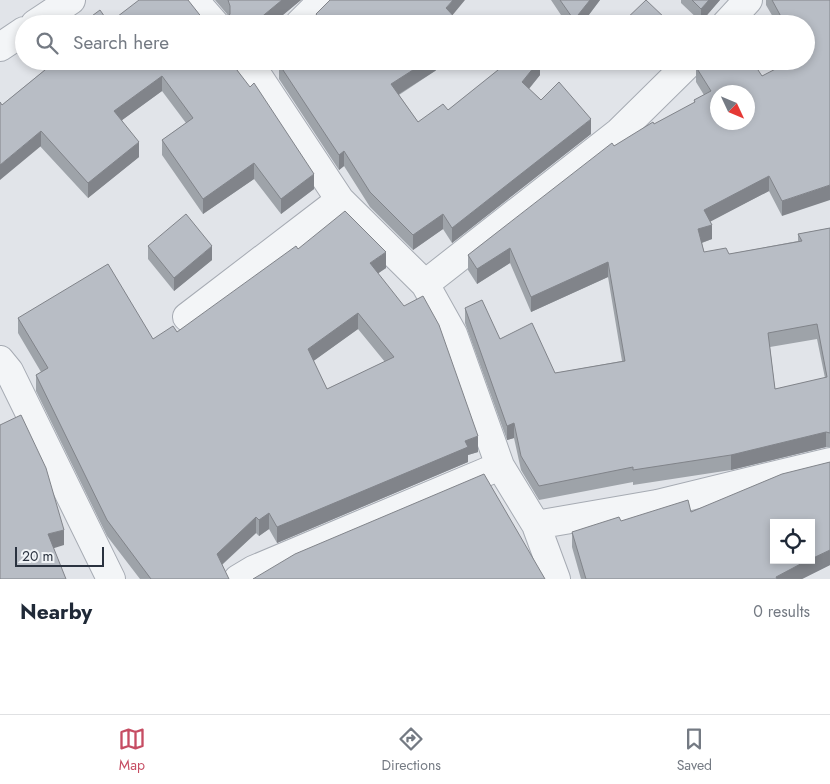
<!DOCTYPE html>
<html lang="en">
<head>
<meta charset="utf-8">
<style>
  :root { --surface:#fff; --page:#f2f2f3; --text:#1f2937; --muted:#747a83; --line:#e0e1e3; --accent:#c64d63 }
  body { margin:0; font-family:Jost,sans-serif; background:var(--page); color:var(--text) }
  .controls { position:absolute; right:15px; bottom:15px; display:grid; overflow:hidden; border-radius:0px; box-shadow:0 2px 8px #0003 }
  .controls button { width:45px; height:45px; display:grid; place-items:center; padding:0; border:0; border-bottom:1px solid var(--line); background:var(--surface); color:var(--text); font:25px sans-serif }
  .compass { position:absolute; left:710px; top:85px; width:45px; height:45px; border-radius:50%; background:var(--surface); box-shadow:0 2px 8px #0003; rotate:134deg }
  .scale { position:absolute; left:15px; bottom:12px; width:89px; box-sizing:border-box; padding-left:5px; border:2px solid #2a323f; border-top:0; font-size:14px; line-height:18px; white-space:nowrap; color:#2a323f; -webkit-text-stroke:4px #f0f3f6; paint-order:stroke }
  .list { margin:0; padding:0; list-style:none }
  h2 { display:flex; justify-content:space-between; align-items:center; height:65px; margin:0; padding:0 20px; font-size:21px }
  h2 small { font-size:16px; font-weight:400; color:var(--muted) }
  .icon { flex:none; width:28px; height:28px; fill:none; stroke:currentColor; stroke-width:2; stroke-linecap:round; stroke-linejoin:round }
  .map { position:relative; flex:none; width:830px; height:579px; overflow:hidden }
  .search { position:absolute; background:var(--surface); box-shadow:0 2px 8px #0003; left:15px; right:15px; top:15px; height:55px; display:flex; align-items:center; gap:12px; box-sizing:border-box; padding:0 18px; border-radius:28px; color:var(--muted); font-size:19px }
  .sheet { height:135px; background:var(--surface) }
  nav { display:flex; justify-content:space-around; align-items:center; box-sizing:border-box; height:70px; border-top:1px solid var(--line); background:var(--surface); font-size:14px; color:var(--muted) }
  nav a { display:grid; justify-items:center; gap:2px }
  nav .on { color:var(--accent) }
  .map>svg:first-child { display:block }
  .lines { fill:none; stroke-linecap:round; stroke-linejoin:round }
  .minor-casing { stroke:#a6abb3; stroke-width:30 }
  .minor { stroke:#f3f5f7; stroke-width:28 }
  .wall { fill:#9ea3a9; fill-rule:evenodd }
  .shaded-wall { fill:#81848a }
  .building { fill:#b8bdc5; stroke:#81848a; fill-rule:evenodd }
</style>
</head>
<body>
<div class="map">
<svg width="830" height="579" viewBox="0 0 830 579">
  <rect width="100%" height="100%" fill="#e1e4e9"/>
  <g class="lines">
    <defs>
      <path id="minor" d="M194,0l21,24
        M35,24l36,-24
        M299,24l24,-24
        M726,24l22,-24
        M0,47l24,-16
        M340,200l85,84 194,-152 72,-71
        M425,284l28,50 47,132 36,59
        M187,317l153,-117 -92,-139
        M0,360l9,11 102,208
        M238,579l15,-9 247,-104
        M556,579l-20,-54 121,-21 173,-42"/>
    </defs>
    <!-- minor casing -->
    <use href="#minor" class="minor-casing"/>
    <!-- minor -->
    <use href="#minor" class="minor"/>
  </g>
  <!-- wall -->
  <path class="wall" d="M215,0h86l-29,24 -47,-3 3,-5 -1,-2z
    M551,0h49l-18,24h-15z
    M681,0h39l-19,22 -20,-19z
    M766,0h64l-48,216 -13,-25 -59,30 2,18 -10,4 2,9 25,2 69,-13v-7l32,-6v219h-4l-95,23 -98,15v-3l-94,18 -18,-30 -7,-32 -7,2 -42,-117v-15l35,31 55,34 67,-12 -14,-84 -77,35 -21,-49 -33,21 -9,-14v-15l146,-109 80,-43v-3l10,-5 -8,-13v-15l66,9 44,-15v-37h-29l-11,-19zM817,339l8,39 -50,11 -5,-42z
    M316,14l137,1 8,9h-145z
    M50,61h180l84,128 -33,25 -27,-35 -51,35 -41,-59v-15l24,-17 -24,-32 -40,29 17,37 -51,41 -86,-93 50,-41z
    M282,61h164l-11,10 -36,24 19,27 30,-12 52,-41v-6l40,-2v14l-11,14 12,11 50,34 -139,109 -9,-14 -30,21 -43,-43 -26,-41 -5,4 -60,-91v-15z
    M148,246l64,14 -38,31 -26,-32z
    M298,249l88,19 -8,5 100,179 -10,3v7l-191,81 -8,-14 -10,7 -3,-3 -34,32 7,14h-89l-33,-43 -71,-145v-16l5,-3 -23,-39v-15l135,21 24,-7zM358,329l27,33 -58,27 -14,-28z
    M830,462v103l-28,14h-221l-9,-32v-15l49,-11 70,-9z"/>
  <!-- shaded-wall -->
  <path class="shaded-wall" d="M282,0h19l-29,24h-19z
    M453,0h12l-19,23v-15z
    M590,0h10l-18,24h-8v-4z
    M709,0h11l-19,22v-13z
    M427,61h19l-11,10 -44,28v-15z
    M539,61h1v14l-18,22v-15z
    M162,76v15l-48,35v-15z
    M591,119v15l-139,109v-15z
    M41,131v15l-41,34v-15z
    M139,142v15l-51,41v-15z
    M344,151v15l-5,4v-15z
    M254,163v16l-51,35v-15z
    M314,174v15l-33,25v-15z
    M769,176v15l-65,34v-15z
    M830,185v15l-48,16v-15z
    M443,214v15l-30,21v-15z
    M712,225v14l-14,5v-15z
    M212,246v14l-38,31v-13z
    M510,248v15l-33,21v-15z
    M386,252v16l-16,11v-16z
    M608,262v15l-77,35v-15z
    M358,313v16l-50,36v-16z
    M514,423v15l-7,2v-14z
    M826,432v15l-95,23v-15z
    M478,436v16l-10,3v7l-191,81v-16l188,-86z
    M269,513v16l-10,7v-16z
    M256,517v16l-39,36v-15z
    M64,530v15l-16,5v-16z
    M830,550v15l-28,14h-26v-2l32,-17h3v-1z"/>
  <!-- building -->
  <path class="building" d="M139,0h49l15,19 7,4 4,1h-133l19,-14 9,13z
    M228,0h54l-29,24h-35l7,-3 5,-7v-8z
    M330,0h123l-7,8 15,16h-139l-6,-10z
    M560,0h30l-16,20z
    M646,0l21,20 -4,4h-42z
    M692,0h17l-8,9z
    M772,0h58v185l-48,16 -13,-25 -65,34 8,15 -14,4 6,23 22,-4 3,6 73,-13 -4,-7 32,-6v205l-4,-1 -95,23 -98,15v-3l-94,19 -18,-30 -7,-33 -7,3 -42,-118 17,-8 18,39 32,-16 23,50 70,-12 -17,-99 -77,35 -21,-49 -33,21 -9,-14 144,-112 2,3 39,-24 1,2 41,-22 -1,-2 17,-9 -15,-24 9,-6h47l10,15 29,-15h15v-37h-21zM718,92h30v30h-30zM817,324l10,53 -52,12 -7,-56z
    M56,61h174l20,26 4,-4 60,91 -33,25 -27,-36 -51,36 -41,-59 31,-22 -31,-42 -48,35 25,31 -51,41 -47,-52 -41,34v-63l2,3z
    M282,61h145l-36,23 27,38 25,-18 5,6 55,-44 -3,-3 2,-2h37l-17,21 19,18 18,-18 32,37 -139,109 -9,-14 -30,21 -43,-43 -26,-41 -5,4 -60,-91z
    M345,211l41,41 -16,11 34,43 19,-10 16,29 39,111 -13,5 3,6 -191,80 -8,-14 -10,7 -3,-3 -39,37 12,25h-78l-44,-59 -71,-145 12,-7 -30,-50 90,-54 45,75 20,-13 4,6 119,-86 2,3zM358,313l36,44 -67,32 -19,-40z
    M186,214l26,32 -38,32 -26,-32z
    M21,415l25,53 18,62 -16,4 18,45h-66v-154z
    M830,462v88l-19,9v-36h-37v37h34l-32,17 1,2h-191l-14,-47 47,-15 2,4 67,-21 3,12 91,-38z
    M484,474l61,105h-292l42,-25z"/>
</svg>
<div class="controls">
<button><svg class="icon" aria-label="locate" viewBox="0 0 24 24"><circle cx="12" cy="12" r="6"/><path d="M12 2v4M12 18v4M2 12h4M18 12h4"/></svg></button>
</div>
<svg class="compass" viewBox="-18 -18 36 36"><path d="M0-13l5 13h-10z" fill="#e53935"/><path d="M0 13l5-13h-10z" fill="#747a83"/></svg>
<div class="scale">20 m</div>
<div class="search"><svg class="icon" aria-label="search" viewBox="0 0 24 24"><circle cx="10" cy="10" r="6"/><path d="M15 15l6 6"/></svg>Search here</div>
</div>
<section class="sheet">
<h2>Nearby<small>0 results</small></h2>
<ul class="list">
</ul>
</section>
<nav>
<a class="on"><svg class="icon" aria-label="map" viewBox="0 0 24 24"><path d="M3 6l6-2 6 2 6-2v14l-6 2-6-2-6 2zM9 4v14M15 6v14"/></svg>Map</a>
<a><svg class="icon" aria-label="directions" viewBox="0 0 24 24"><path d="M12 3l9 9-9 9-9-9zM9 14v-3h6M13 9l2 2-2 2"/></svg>Directions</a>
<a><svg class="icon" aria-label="saved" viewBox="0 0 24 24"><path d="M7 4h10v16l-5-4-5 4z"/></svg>Saved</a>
</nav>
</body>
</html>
